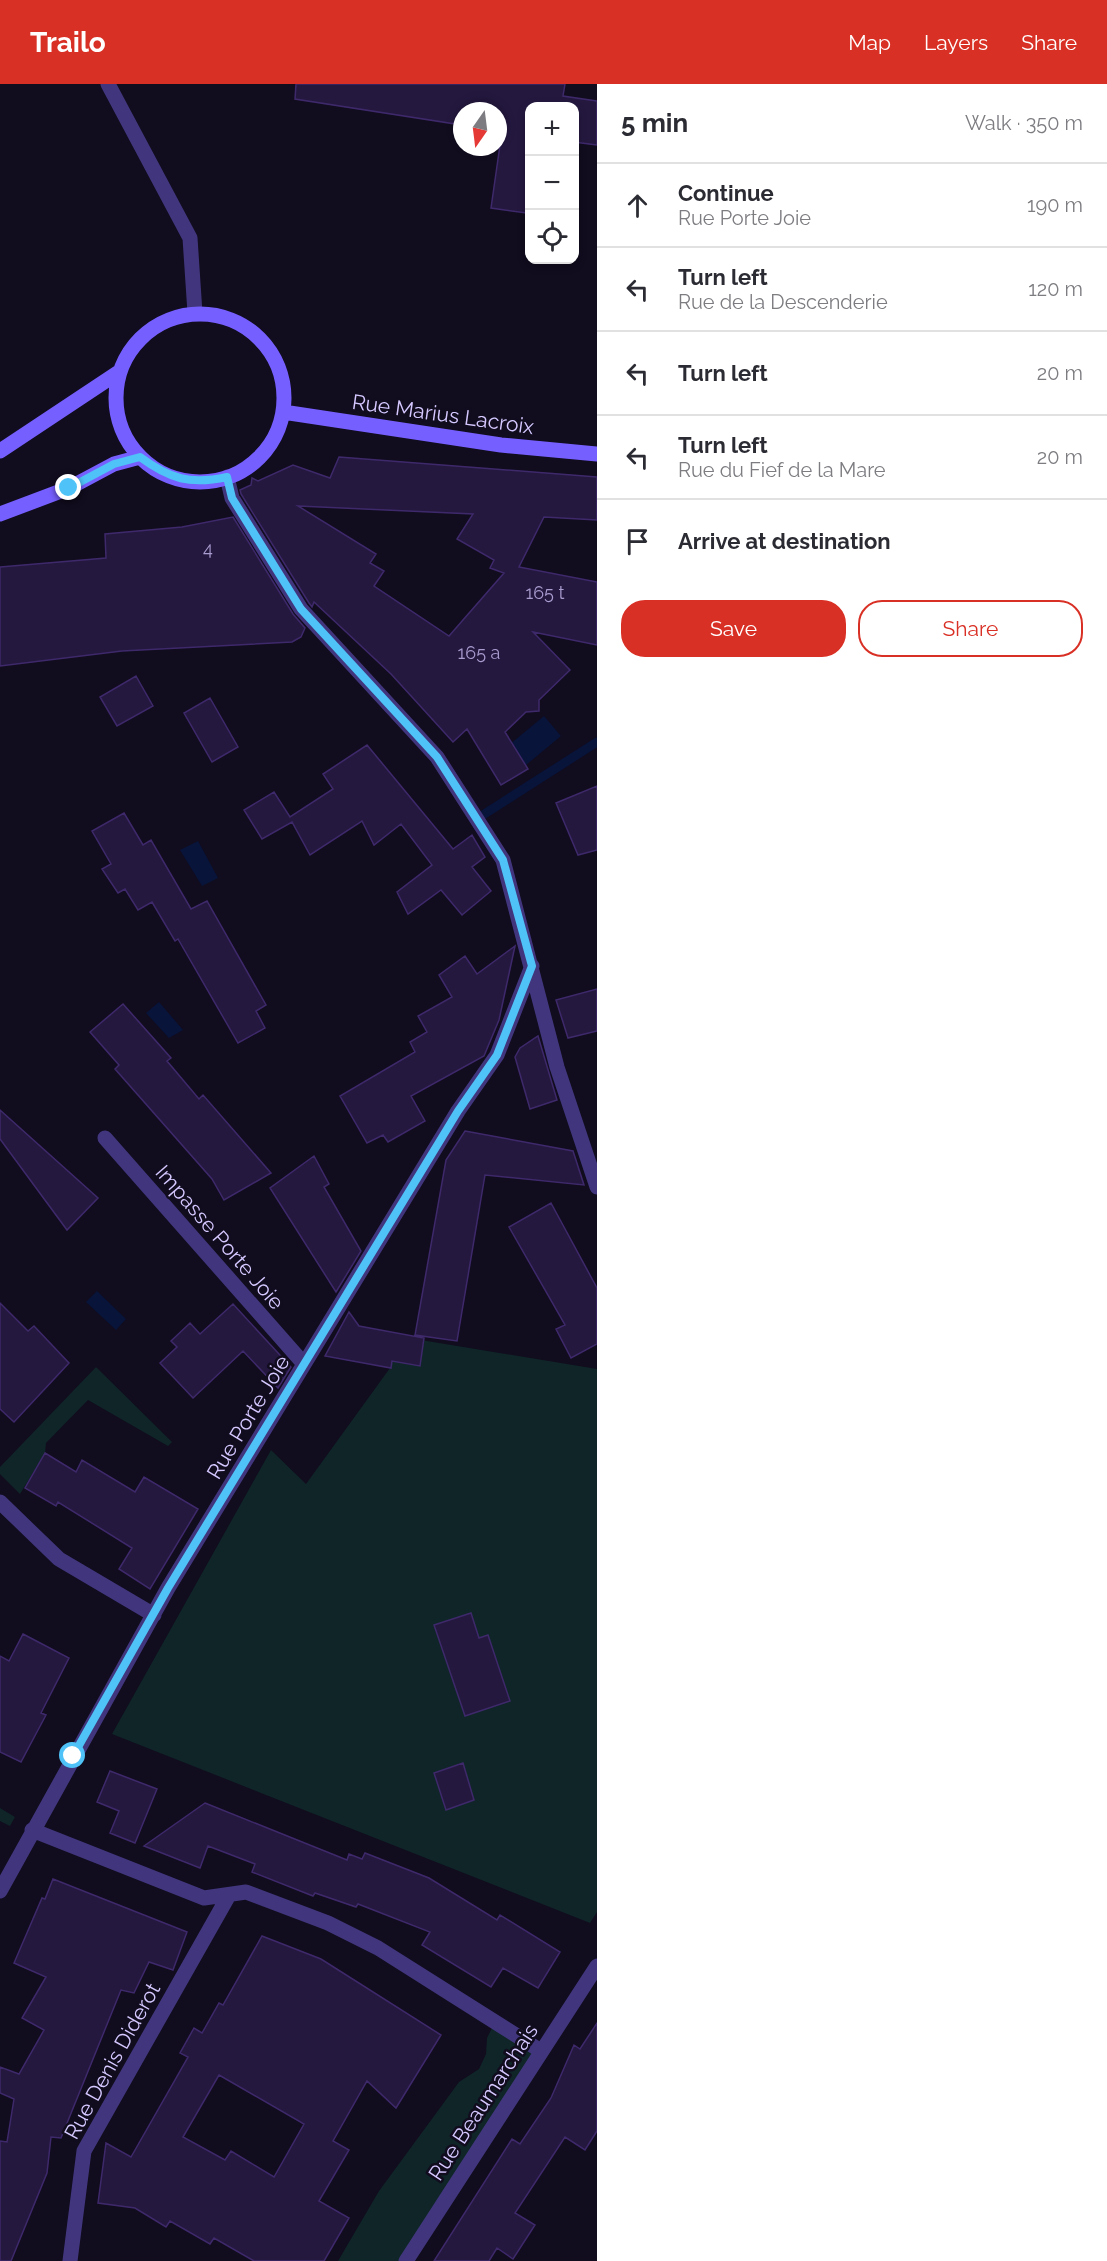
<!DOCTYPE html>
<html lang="en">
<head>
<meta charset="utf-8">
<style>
  :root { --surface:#fff; --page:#f2f2f3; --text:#2b2b33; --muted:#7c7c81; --line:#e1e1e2; --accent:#d93025 }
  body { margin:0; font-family:Raleway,sans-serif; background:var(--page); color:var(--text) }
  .controls { position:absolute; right:18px; top:18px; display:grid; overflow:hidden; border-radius:12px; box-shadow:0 3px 9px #0003 }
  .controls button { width:54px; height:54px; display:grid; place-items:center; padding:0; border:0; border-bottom:2px solid var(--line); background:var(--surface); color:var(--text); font:30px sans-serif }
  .compass { position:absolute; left:453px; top:18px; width:54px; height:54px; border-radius:50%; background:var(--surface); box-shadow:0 3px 9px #0003; rotate:194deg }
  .stop { position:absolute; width:18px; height:18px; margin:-14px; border:4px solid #4fc3f7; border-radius:50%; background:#fff }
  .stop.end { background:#4fc3f7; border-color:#fff; box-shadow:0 2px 6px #0008 }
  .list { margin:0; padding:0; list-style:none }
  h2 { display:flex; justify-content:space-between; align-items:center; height:78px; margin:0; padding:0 24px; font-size:26px }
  h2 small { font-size:20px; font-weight:400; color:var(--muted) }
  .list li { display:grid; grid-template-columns:39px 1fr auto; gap:18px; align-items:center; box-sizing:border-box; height:84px; padding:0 24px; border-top:2px solid var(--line) }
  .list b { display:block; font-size:22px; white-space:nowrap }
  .list p { margin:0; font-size:20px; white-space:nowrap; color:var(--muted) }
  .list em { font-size:20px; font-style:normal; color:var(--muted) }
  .actions { display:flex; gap:12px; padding:18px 24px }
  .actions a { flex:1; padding:14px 0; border:2px solid var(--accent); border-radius:24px; text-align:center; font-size:21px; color:var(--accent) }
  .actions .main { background:var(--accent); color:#fff }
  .icon { flex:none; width:33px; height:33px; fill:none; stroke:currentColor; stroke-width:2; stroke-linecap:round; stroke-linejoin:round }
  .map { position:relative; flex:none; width:597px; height:2177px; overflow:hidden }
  header { display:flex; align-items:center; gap:36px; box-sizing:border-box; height:84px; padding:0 30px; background:var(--accent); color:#fff }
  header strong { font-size:28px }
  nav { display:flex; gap:33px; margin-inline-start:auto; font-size:21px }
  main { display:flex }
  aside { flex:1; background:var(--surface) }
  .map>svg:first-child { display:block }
  .green { fill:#0f2528 }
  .water { fill:#08143a }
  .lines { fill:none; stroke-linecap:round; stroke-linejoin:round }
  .stream { stroke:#08143a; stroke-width:9 }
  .building { fill:#24183f; stroke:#3e296b; stroke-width:1.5; fill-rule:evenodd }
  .minor { stroke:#41367d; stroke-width:15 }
  .tertiary { stroke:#41367d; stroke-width:15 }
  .secondary { stroke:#765fff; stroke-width:15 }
  .route { stroke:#4fc3f7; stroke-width:8 }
  .labels { text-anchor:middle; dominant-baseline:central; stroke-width:5; stroke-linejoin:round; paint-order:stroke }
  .number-label { font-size:18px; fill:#a99ccf }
  .street-label { font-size:21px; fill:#d5c8ff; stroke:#110c1e }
</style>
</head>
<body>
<header>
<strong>Trailo</strong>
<nav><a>Map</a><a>Layers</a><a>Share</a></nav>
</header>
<main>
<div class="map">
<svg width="597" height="2177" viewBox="0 0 597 2177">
  <rect width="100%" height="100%" fill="#110c1e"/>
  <!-- green -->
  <path class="green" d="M397,1252l200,33v543l-7,11 -478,-189 159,-284 35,34 84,-116z
    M96,1283l76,75 -4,4 -80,-46 -42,43 -1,10 -25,41 -20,-20v-7z
    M0,1724l15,9 -5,9 -10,-5z
    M496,1936l45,31 -135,210h-68l41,-70 80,-109 20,-13 7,-15 1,-16z"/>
  <!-- water -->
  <path class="water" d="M544,632l17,20 -35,29 -17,-20z
    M198,757l20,37 -16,8 -22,-36z
    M159,918l24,28 -14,8 -23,-25z
    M97,1207l29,28 -10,11 -30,-28z"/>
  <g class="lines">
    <!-- stream -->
    <path class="stream" d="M475,736l122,-78"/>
  </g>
  <!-- building -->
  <path class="building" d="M296,0h269l-2,12 34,5v44l-23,-3v-36h-44v81l-4,26 -35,-5 11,-77h-4v-20h-36v14l-167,-26z
    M339,373l258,20v43l-53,-3 -25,50 78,15v63l-64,-13 37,38 -31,30v11l-13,1 -21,20 23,37 -27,16 -34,-56 -14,13 -62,-68 -77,-72 -2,5 -3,-4 -68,-109 -1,-4 11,-5 1,-7 6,3 35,-16 37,13zM298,422l175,8 -16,25 37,21 -4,8 14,5 -55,63 -75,-50 10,-15 -14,-8 6,-9z
    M233,433l60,97 12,14 -4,9 -9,5 -170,9 -122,15v-99l106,-9 -1,-24 77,-7z
    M136,592l17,30 -36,20 -17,-29z
    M210,614l28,49 -26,15 -28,-49z
    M367,661l86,104 19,-14 13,22 -13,10 19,24 -29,24 -21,-25 -33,24 -11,-22 35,-27 -31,-41 -27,21 -12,-24 -52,34 -18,-33 -30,17 -18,-29 30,-18 16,25 43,-28 -10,-15z
    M597,702v64l-19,5 -22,-52z
    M124,729l19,32 8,-5 40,69 16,-8 59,104 -10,6 9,17 -27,15 -60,-104 -3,2 -23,-39 -14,8 -13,-21 -7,4 -16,-24 9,-5 -19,-33z
    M515,862l-16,74 -15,36 -73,40 14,25 -37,21 -5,-7 -16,8 -27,-47 75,-44 -5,-10 17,-10 -9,-16 34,-19 -13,-22 26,-19 12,18z
    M597,905v42l-29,7 -12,-38z
    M123,920l48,54 -4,3 32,38 4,-4 68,78 -47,27 -12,-21 -97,-110 4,-4 -29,-33z
    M538,952l19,64 -27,9 -15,-52 5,-9z
    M0,1026l98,88 -31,32 -67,-91z
    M465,1047l108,20 11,34 -99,-10 -28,166 -42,-6 31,-175z
    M314,1072l15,28 -5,3 37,64 -25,41 -66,-104z
    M551,1119l46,85v56l-26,14 -15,-29 9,-4 -56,-98z
    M0,1219l28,28 6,-5 35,37 -55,59 -14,-13z
    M233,1220l58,63 -13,21 -35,-37 -50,47 -33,-35 17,-16 -6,-6 19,-18 10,11z
    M349,1228l10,14 65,12 -4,28 -28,-5 -1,7 -66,-12z
    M45,1369l31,19 6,-12 53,32 9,-15 54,32 -48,80 -31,-20 13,-21 -74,-46 -2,4 -31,-18z
    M471,1529l8,25 9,-3 22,66 -45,15 -31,-91z
    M23,1550l46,24 -28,55 5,2 -25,47 -21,-10v-96l9,5z
    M463,1679l11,37 -28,10 -12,-37z
    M110,1687l47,18 -22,54 -25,-10 9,-22 -22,-9z
    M205,1719l142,57 2,-6 13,5 3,-6 64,25 68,42 3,-5 60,37 -22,36 -35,-20 -12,19 -69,-42 8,-13 -72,-28 -2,3 -41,-14 -2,3 -61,-24 3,-8 -47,-18 -8,22 -56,-22z
    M53,1795l134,53 -14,38 -24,-8 -15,31 -13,-3 -60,148 -10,-1 -4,36 -36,88h-11v-120l7,1 7,-43 -14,-6v-26l19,7 25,-44 -22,-12 24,-41 -32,-14 28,-65 3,1z
    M262,1852l59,23 120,76 -45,73 -29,-27 -34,60 16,9 -30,51 30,17 -25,43h-70l-40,-23 -4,6 -40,-23 -4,6 -31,-19 -37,-5 8,-60 25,14 57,-100 -8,-4 14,-25 8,5 17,-30 4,2zM219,1991l85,49 -30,53 -43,-26 -6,9 -42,-23z
    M597,1939v108l-12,19 -20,-13 -50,76 20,12 -22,34 -16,-11 -8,13h-55l78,-122 8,5 31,-46 23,-53 6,4z"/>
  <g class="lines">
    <!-- minor -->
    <path class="minor" d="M227,393l5,21 69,111 136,148 66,103 54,207 40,120
      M105,1054l199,226
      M0,1418l59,57 95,56
      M32,1746l172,68 42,-6 82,31 50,25 163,103
      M0,1807l168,-303 290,-477 39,-56 35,-89
      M70,2177l14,-110 145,-256
      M406,2177l191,-295"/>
    <!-- tertiary -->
    <path class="tertiary" d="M108,0l82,154 5,75"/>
    <!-- secondary -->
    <path class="secondary" d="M116 314a84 84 0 1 1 168 0a84 84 0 1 1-168 0Z
      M283,328l218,33 96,9
      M0,367l119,-79
      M0,430l69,-26 45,-24 26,-7"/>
  </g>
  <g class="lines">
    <!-- route -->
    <path class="route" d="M69,404l45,-24 26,-7c30,22 50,28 87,20l5,21 69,111 136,148 66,103 29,106 -35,89 -39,56 -290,477 -95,168"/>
  </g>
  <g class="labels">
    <!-- number labels -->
    <g class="number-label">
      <text x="208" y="464">4</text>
      <text x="545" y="508">165 t</text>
      <text x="479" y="568">165 a</text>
    </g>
    <!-- street labels -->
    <g class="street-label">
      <text transform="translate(443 330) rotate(8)">Rue Marius Lacroix</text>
      <text transform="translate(220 1153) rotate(49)">Impasse Porte Joie</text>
      <text transform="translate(248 1333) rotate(-59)">Rue Porte Joie</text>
      <text transform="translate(112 1977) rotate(-61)">Rue Denis Diderot</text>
      <text transform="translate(483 2018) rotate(-57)">Rue Beaumarchais</text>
    </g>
  </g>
</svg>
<div class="controls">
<button>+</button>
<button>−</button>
<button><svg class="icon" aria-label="locate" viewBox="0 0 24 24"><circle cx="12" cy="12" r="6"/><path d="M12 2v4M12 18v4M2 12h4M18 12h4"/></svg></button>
</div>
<svg class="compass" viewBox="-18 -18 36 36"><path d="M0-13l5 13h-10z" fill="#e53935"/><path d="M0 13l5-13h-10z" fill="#7c7c81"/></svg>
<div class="stop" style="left:73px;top:1672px"></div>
<div class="stop end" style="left:69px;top:404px"></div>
</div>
<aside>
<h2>5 min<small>Walk · 350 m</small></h2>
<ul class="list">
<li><svg class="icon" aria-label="ahead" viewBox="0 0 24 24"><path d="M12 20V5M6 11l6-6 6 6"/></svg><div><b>Continue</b><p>Rue Porte Joie</p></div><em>190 m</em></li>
<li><svg class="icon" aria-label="left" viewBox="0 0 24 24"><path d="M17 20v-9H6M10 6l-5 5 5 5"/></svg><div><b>Turn left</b><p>Rue de la Descenderie</p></div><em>120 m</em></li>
<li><svg class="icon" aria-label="left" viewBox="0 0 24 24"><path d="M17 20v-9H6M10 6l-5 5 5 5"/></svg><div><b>Turn left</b></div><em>20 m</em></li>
<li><svg class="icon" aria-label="left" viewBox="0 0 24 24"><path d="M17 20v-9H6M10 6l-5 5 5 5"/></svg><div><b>Turn left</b><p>Rue du Fief de la Mare</p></div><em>20 m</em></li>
<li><svg class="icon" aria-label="arrive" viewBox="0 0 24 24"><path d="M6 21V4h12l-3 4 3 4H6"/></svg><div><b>Arrive at destination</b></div></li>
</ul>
<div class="actions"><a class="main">Save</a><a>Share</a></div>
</aside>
</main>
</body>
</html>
